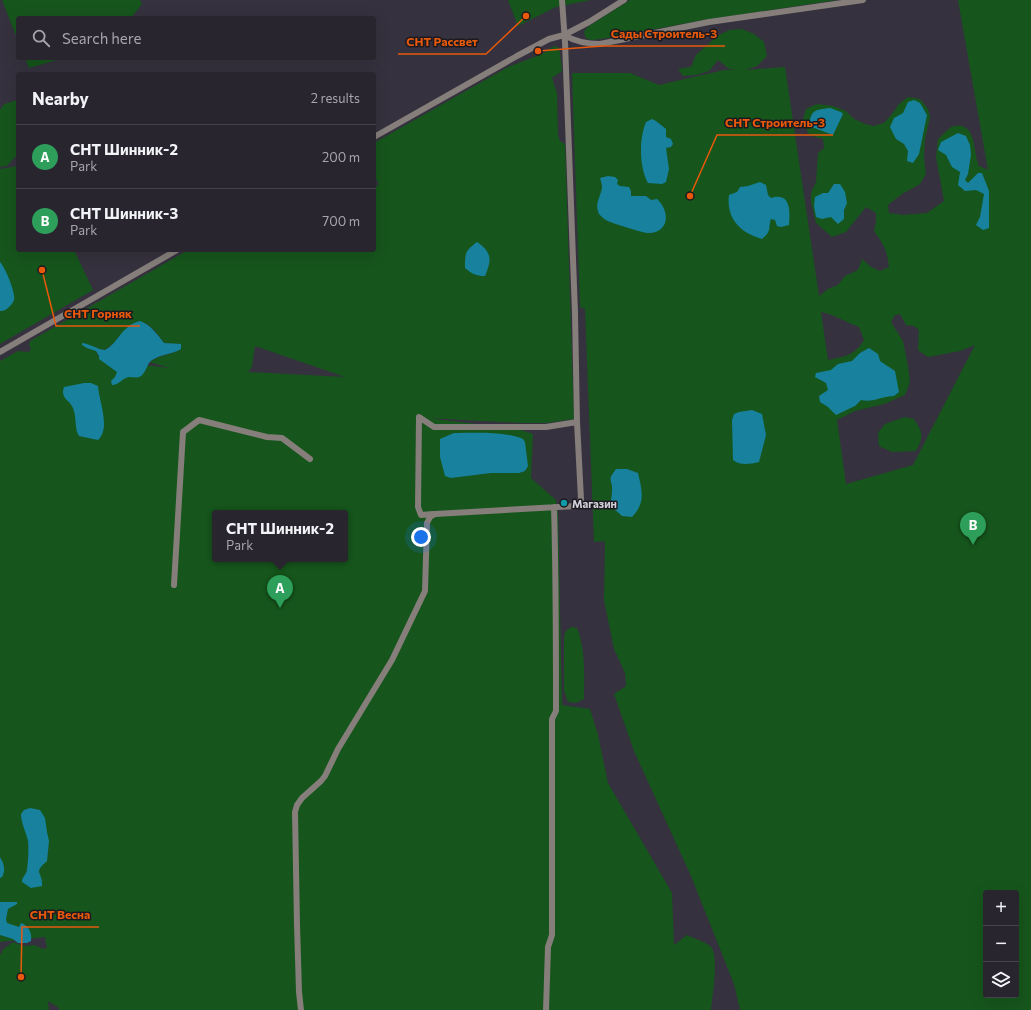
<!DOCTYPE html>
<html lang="en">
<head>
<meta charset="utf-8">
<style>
  :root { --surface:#28252e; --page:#302d36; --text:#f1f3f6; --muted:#a5a5aa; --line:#44424a; --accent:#4bd677 }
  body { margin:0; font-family:Commissioner,sans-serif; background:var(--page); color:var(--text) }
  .controls { position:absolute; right:12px; bottom:12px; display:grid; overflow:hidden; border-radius:4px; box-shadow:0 4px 16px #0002 }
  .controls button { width:36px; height:36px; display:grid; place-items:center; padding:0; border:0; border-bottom:1px solid var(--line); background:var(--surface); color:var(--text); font:20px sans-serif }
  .you { position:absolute; left:421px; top:537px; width:14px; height:14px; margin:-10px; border:3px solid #fff; border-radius:50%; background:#1a73e8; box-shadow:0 0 0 6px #1a73e833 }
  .badge { display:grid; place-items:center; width:26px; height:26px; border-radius:50%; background:var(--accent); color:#fff; font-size:13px; font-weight:700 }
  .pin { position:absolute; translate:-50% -33px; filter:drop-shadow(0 1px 2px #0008) }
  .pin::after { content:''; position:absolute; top:21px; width:14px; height:12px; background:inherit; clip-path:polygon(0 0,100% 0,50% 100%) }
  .popup { position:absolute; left:212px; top:510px; width:136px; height:52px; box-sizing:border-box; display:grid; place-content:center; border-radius:4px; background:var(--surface); filter:drop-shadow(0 1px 3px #0005); font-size:13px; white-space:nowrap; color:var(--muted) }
  .popup b { font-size:15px; color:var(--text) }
  .popup::after { content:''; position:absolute; left:50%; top:100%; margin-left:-8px; border:8px solid transparent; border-top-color:var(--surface) }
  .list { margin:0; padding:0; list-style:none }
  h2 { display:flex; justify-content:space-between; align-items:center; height:52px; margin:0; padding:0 16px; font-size:17px }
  h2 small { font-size:13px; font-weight:400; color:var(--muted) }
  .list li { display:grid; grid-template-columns:26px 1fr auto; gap:12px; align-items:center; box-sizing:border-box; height:64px; padding:0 16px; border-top:1px solid var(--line) }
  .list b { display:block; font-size:15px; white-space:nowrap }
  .list p { margin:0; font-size:13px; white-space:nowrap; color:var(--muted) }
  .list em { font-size:13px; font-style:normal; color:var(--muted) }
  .icon { flex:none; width:22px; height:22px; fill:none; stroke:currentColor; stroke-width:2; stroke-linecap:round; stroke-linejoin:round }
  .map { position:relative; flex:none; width:1031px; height:1010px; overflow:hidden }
  .search { position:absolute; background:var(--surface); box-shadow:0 4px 16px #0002; left:16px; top:16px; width:360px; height:44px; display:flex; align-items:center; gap:10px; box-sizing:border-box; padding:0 14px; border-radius:4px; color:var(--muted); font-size:15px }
  .panel { position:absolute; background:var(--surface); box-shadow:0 4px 16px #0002; left:16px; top:72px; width:360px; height:180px; border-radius:4px }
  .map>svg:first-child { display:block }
  .green { fill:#16561c; fill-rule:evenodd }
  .water { fill:#17819e }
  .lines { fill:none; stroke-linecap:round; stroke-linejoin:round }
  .minor { stroke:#857e7a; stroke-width:6 }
  .culture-dot { fill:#0f9aa8; stroke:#1c1a20; stroke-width:1.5 }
  .labels { text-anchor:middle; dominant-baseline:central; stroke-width:3; stroke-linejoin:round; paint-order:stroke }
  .poi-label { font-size:11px; font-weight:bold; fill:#d2d0d8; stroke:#1c1a20; text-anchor:start }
  .leader { fill:none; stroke:#e8590c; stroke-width:1.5 }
  .callout-dot { fill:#e8590c; stroke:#1c1a20; stroke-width:1.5 }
  .callout-label { font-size:12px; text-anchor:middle; font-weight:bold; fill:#e8590c; stroke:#1c1a20; stroke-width:3; stroke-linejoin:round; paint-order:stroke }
</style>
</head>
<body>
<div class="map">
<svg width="1031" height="1010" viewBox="0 0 1031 1010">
  <rect width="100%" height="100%" fill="#35313e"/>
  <!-- green -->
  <path class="green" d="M2,0h138l2,4 -11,14h-113v23z
    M508,0h83l-35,7 -38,19z
    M630,0h207l-134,20 -95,18 -16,2 -5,-1 -3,-5 1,-4 4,-4z
    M958,0h73v1010h-291l-6,-26 -43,-108 -57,-125 -20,-57 12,-8 -1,-13 -11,-24 -10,-49 1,-56 -1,-3 -10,1 -9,-233 -5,-2 -8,-234h58l29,12 65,-15h13l-8,-1 -11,-9 -9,11 -13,4 -13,1 -5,-7 13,-2 5,-12 21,-19 12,-6 13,-1 12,5 10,8 3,14 -10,10 -12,4 40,-3 34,229 9,-7 10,-4 7,-9 13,-6 4,-11 9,8 9,4 9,-4c-2,-17 -5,-22 -15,-36l2,-10v-8l-10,-6 -20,25 -14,5 -16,-14 -5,-21v-9l5,-11 2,-29 6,-5 -1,-9 -14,-4 -6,-16 3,-10 11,-5 16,2 13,5 8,8 11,5 9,2 10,-3 8,-9 7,-10 9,-7 12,2 8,10 2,8 -5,22 -1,18 2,17 -6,10 -18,10 -14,11 1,8 14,2 24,-2 17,-12 -8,-44 2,-18 13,-12c4,-1 9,-2 13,0 12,5 10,28 15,39l9,4zM821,312c15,3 24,10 38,15l5,13c-10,16 -18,16 -36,20zM900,314l6,11 8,1 5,4 -1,20 10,7 32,-6 15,-6 -62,120 -67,19 -9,-64 18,-9 29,-7 21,-9 5,-13 -2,-16 -5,-25 -12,-19 4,-7zM986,893h30v102h-30z
    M554,46l4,1 2,6 2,18 -10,7 5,15 1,42 2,6 5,3 9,275 -28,4h-25l-94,-5 91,11 15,5 -2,44 25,22 2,11 4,194 28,4 8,26 10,48 64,110 2,52 13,-10c8,4 17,6 23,11 10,7 2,52 1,64h-652v-2l-11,-7 1,9h-49v-56l2,-1v-3l11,-8 11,4 10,-1 9,4 4,-1 -2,-11 -45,5v-581l18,-10 11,1 2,-4 -2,-2 1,-5 158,-91h186v-62l5,-4 -5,-9v-32l134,-76 34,-13zM147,324l7,6 10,13 17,2v4c-10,6 -22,6 -32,13l21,6 -69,-8 -7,-12 11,2 11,-9 2,-4zM255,346l90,31 -97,-5 4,-5zM215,513h130v46h-130z
    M25,58h39l-35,10z
    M18,100v54l-11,12 -7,1v-57l4,-6z
    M18,166v84h56l19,40 -93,54v-175z
    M905,417l9,2c9,14 10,17 2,32l-24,1 -13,-6 -1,-13 7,-9z
    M571,627l6,1c9,22 7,48 7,71l-8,4 -8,-1 -4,-11v-52l1,-7z"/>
  <!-- water -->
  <path class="water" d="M914,100l6,3 7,12 -8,39 -6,9 -6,-2 1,-10 -4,-7 -8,-5 -6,-12 4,-9 9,-5 5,-11z
    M830,108l11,4 2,2 -10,21 -24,-9c2,-16 5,-16 21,-18z
    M652,119l4,2 10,8v8l5,2 2,5 -2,3 -5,1 3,21 -3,13 -4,2 -14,-1c-9,-16 -9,-44 -2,-61z
    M958,133l8,3 4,9 1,10 -3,19 -3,6 3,3 10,-10h4l7,18v37l-6,2 -7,-5 4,-8 4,-23 -8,-4 -11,1 -7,-6 2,-13 -8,-5 -6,-12 -8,-5 3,-8z
    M608,176l7,1 3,3 -1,4 3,2 9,1 2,4v5h15l5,4 6,-1c14,13 12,35 -10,34 -6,-1 -36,-10 -41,-13 -2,-1 -5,-4 -7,-6 -5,-11 2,-17 3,-27 0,-2 -1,-6 -2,-9z
    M760,182l6,3 2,10 3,3c20,-6 19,13 18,27l-8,2 -4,-1 -2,-6 -4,-1c-3,9 1,12 -9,20 -22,-6 -36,-21 -33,-44l8,-3 3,-5 8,-1z
    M834,184h6l5,8 2,11 -3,7v9l-6,5 -7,-7 -9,2 -6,-2 -2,-11 1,-9 8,-4h5z
    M477,242c15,10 15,18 8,34 -9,0 -13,-2 -20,-8 0,-15 0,-17 12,-26z
    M0,262c5,5 16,31 14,38 -1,3 -4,6 -6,8 -2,2 -4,3 -8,3z
    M140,321c11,4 17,13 24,22l17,1v5c-8,5 -18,5 -27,10 -7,3 -6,9 -11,15 -4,5 -8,3 -14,3 -7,1 -10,8 -17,8l-1,-4 4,-4 2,-5 -18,-13v-3l-3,-5 -9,-3 -5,-3v-2c9,1 14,6 23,7 15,-9 16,-24 35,-29z
    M869,348l9,6 2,7 15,10 4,21 -5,4c-12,0 -21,7 -33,4l-6,6 -19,9 -8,-8 -8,-5 -1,-6 9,-6 -2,-7 -11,-6 1,-4 15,-3 7,-6 14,-3 8,-8z
    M84,383h7l7,3c1,16 13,42 0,54l-19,-4c-5,-8 -2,-18 -6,-28 -4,-9 -13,-9 -9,-21z
    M752,410l10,4 4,21 -7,27c-9,2 -18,4 -26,-2l-1,-40 2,-6 5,-2z
    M454,433c21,0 50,-2 69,6l2,3 3,24 -3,5 -6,2h-28l-40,5 -6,-2 -5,-19v-18z
    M616,469h11l11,4c4,18 8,29 -6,44l-10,-1 -12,-11c1,-5 2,-10 2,-14 1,-12 -6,-9 4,-22z
    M30,808l10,2 5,8 2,14 2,9 -2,20c-15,13 -4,10 -5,25l-11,2 -9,-6c0,-5 4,-7 5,-12 1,-9 2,-21 1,-29 -2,-9 -7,-18 -7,-27l3,-4z
    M0,857c4,7 6,13 2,20l-2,1z
    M0,902h17v2l-9,5 -2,10 1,4 12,4 2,-4c8,3 11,9 10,18l-4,2h-9l-5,-4 -13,-4z"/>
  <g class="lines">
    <!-- minor -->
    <path class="minor" d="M564,35c12,7 22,9 36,9l109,-22 154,-22
      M374,137l143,-81 32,-17 15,-4 25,-13 35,-22
      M0,352l177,-102
      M433,514l-12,1 -3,-8 1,-90 15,10h112l31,-5
      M174,585l9,-153 16,-12 68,17 15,1 28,21
      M301,1010l-2,-18 -2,-67 -2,-113 2,-7 5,-7 19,-17 4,-5 13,-27 54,-89 33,-69 2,-68 3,-6 5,-3 141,-8 3,-1 2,-6 -4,-77 -2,-109 -10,-271 -3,-42
      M546,1010l2,-63 4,-12v-216l4,-8c0,-68 0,-136 -2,-204"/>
  </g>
  <!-- markers -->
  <circle class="culture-dot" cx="564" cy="503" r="4"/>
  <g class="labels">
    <!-- poi labels -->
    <g class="poi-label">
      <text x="572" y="503">Магазин</text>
    </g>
  </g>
  <!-- callouts -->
  <path class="leader" d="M538 51L603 46H725M526 16L486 54H398M690 196L717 135H833M42 270L56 326H140M21 977L22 927H99"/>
  <g class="callout-dot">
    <circle cx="538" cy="51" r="4"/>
    <circle cx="526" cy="16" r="4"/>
    <circle cx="690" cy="196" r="4"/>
    <circle cx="42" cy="270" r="4"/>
    <circle cx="21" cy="977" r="4"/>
  </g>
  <g class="callout-label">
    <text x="664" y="38">Сады Строитель-3</text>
    <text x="442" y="46">СНТ Рассвет</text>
    <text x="775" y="127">СНТ Строитель-3</text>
    <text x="98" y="318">СНТ Горняк</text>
    <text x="60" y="919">СНТ Весна</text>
  </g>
</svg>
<div class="controls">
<button>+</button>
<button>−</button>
<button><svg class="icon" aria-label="layers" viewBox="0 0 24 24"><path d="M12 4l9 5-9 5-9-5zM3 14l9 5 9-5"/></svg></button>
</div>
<div class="you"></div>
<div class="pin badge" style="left:280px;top:608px;background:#2e9e5b">A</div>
<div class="popup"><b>СНТ Шинник-2</b>Park</div>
<div class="pin badge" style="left:973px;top:545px;background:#2e9e5b">B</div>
<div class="search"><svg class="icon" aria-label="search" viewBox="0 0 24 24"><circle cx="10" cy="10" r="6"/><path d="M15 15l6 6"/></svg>Search here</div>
<section class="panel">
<h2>Nearby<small>2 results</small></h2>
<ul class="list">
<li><span class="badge" style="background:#2e9e5b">A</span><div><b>СНТ Шинник-2</b><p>Park</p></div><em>200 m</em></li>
<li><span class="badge" style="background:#2e9e5b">B</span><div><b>СНТ Шинник-3</b><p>Park</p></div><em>700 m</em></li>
</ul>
</section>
</div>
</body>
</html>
